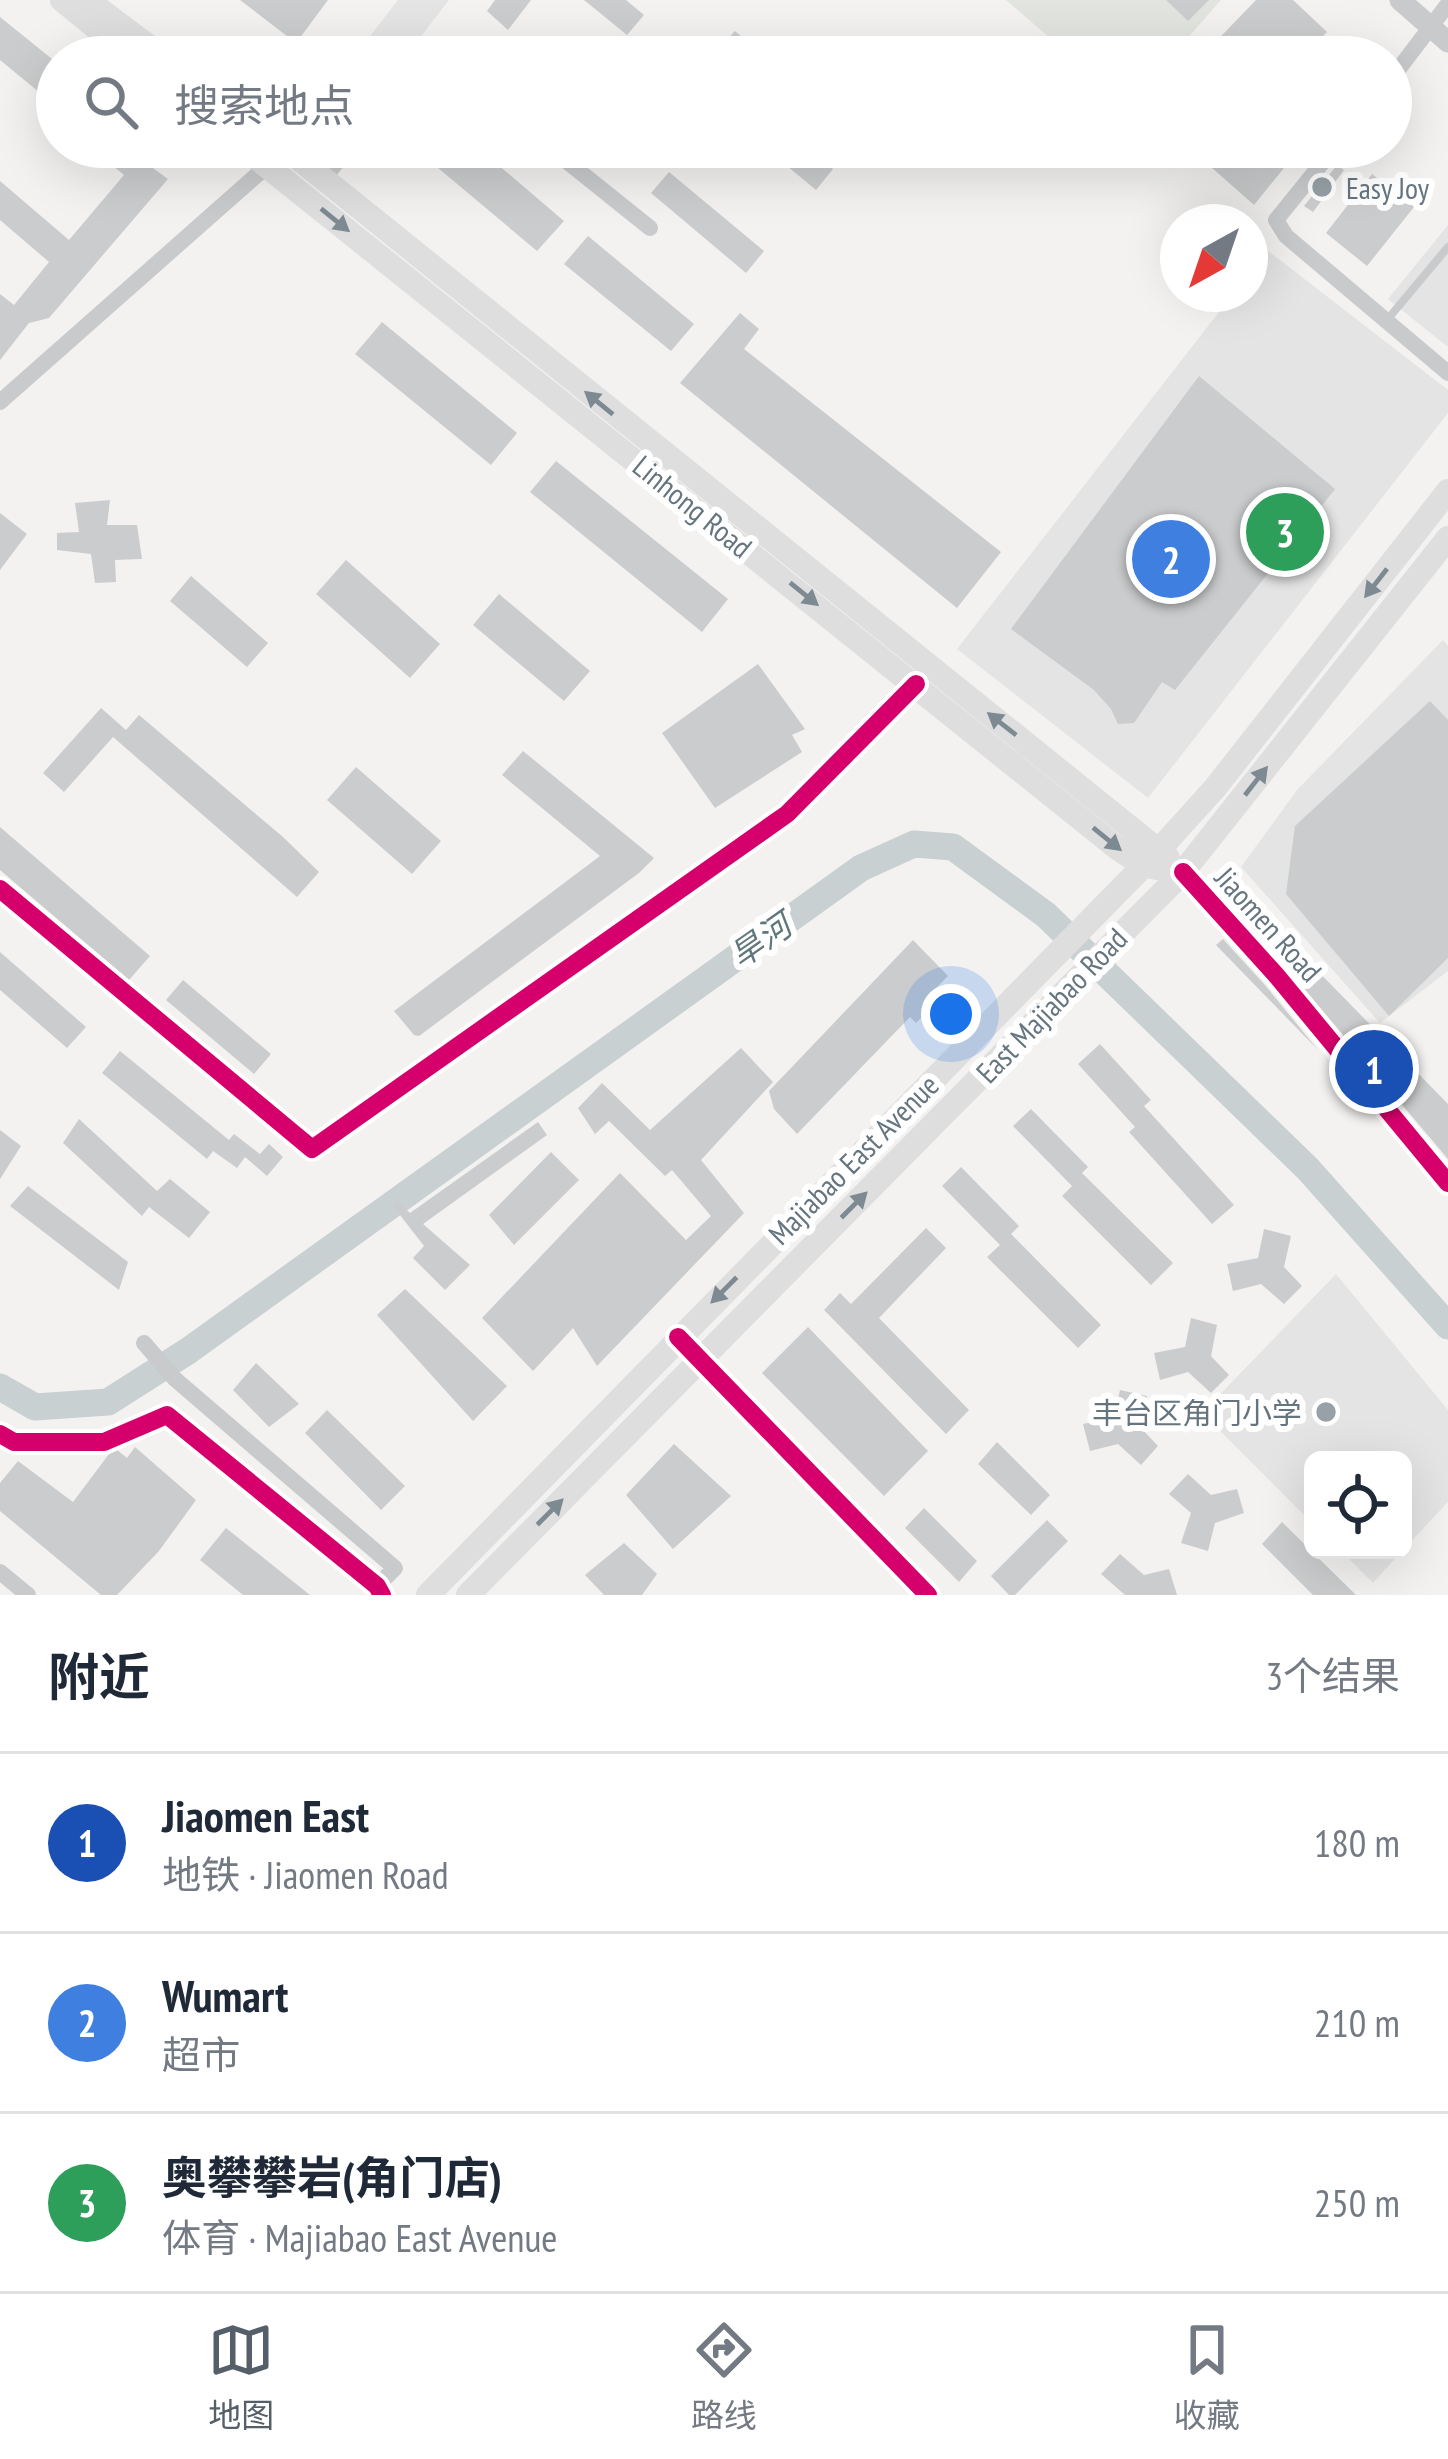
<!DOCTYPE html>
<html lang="zh">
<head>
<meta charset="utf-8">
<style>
  :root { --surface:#fff; --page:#f6f6f7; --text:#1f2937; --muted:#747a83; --line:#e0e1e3; --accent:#555f69 }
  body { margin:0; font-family:"PT Sans Narrow","Noto Sans SC",sans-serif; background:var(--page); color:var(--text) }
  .controls { position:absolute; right:36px; bottom:36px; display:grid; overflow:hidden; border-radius:18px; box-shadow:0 12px 48px #0002 }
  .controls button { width:108px; height:108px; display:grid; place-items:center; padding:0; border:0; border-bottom:3px solid var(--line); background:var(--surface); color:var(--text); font:60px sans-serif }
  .compass { position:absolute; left:1160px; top:204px; width:108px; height:108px; border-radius:50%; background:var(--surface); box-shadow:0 12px 48px #0002; rotate:220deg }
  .you { position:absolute; left:951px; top:1014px; width:42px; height:42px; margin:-30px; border:9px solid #fff; border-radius:50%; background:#1a73e8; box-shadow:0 0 0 18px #1a73e833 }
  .badge { display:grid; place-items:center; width:78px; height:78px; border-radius:50%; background:var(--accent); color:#fff; font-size:39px; font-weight:700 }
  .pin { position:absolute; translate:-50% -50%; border:6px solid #fff; box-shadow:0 3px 12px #0006 }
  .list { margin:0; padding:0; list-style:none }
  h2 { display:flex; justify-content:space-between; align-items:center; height:156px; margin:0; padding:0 48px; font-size:51px }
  h2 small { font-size:39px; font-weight:400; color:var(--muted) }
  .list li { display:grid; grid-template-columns:78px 1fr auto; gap:36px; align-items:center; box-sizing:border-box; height:180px; padding:0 48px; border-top:3px solid var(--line) }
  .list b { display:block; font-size:45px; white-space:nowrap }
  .list p { margin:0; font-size:39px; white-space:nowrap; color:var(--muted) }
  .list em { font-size:39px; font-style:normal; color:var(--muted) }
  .icon { flex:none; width:66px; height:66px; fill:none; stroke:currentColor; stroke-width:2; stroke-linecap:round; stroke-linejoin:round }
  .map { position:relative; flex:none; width:1448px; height:1595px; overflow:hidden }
  .search { position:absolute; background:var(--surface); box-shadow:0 12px 48px #0002; left:36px; right:36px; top:36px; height:132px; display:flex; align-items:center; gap:30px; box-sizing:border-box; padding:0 42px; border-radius:66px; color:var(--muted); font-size:45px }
  .sheet { height:696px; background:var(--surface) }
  nav { display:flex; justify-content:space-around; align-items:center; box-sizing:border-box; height:168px; border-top:3px solid var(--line); background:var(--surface); font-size:33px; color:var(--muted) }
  nav a { display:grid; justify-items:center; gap:6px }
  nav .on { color:var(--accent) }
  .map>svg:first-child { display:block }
  .built { fill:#e3e4e3 }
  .green { fill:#e2e5df }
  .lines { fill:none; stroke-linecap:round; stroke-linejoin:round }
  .river { stroke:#c8d0d2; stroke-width:27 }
  .building { fill:#cbcccd }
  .service { stroke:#c8cacb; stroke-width:8 }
  .minor { stroke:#c8cacb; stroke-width:16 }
  .tertiary { stroke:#c8cacb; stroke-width:21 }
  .secondary { stroke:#dededf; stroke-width:24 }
  .cycleway-casing { stroke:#fff; stroke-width:26 }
  .cycleway { stroke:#d6006c; stroke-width:18 }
  .oneway { fill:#7d8a92 }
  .poi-dot { fill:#97a1a7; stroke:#fff; stroke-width:4.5 }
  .labels { text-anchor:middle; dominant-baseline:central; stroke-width:12; stroke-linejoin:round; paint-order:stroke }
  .poi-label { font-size:30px; fill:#65757f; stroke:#fff; text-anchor:start }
  .street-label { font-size:30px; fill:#65757f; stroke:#fff }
  .water-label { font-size:33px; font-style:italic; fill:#60777c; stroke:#fff }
</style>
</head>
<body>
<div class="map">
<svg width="1448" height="1595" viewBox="0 0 1448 1595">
  <rect width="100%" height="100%" fill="#f3f2f1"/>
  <!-- built -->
  <path class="built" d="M398,0h51l-44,57h-51z
    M1448,225v122l-60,-48z
    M1267,250l181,140v23l-300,385 -191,-149 276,-355h17v-22z
    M1443,640l5,6v325l-68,52 -139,-156 56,-77z
    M1336,1274l112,136v92l-45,48v-90h-90v64l-111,-111z
    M1340,1550h63l-30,33z"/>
  <!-- green -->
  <path class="green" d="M1006,0h215l-50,57h-99z"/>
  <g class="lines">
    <!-- river -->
    <path class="river" d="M0,1387l35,20 73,-5 80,-51 673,-483 53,-24 39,3 93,68 262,254 140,157"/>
  </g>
  <!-- building -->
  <path class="building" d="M240,0h88l-32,43z
    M495,0h36l-23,30 -21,-19z
    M584,0h42l18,15 -17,20z
    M1166,0h43l-21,21z
    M1256,0h37l34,32 -18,18 8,7h-116z
    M0,17l57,46v44l-57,-47z
    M735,31l30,26h-25l-16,-14z
    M90,147h51l-6,8 33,24 -119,139 -20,5 -29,37v-66l14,11 35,-43 -49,-42v-39l69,59 55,-65z
    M413,147h64l87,74 -27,30z
    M764,147h42l27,22 -17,21z
    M1229,147h72l-47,58 -43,-38z
    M1337,165l7,5 -31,42 -9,-6z
    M669,172l95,79 -18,22 -95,-80z
    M1372,174l42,33 -47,59 -41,-33z
    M588,236l106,88 -23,27 -107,-87z
    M740,313l19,16 -15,20 257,203 -44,56 -277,-225z
    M382,322l135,111 -26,32 -136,-111z
    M1199,376l136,113 -160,201 -13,-8 -28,41 -16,1 -7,-15 -17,-19 -83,-61z
    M556,461l172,138 -26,33 -172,-140z
    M110,500l-3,25h30l5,34 -27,1 1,22 -21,1 -4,-29 -34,-4v-17l22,-1 -4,-29z
    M0,513l27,21 -27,36z
    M346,560l94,84 -30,34 -94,-84z
    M191,576l77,67 -21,24 -77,-66z
    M499,594l91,77 -26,30 -91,-76z
    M758,664l47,65 -13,6 10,17 -87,56 -53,-75z
    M1430,701l18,19v238l-59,58 -103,-122 9,-68z
    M101,708l25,22 13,-15 144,122 36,35 -22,25 -184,-160 -49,55 -21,-19z
    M523,751l131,107 -15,15 -220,163 -5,-1 -20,-24 206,-155 -98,-81z
    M356,767l85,74 -29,33 -85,-74z
    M0,827l150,129 -21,24 -129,-110z
    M1255,907l193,197v55l-204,-241z
    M1223,939l42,46 53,65 -102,-105z
    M913,940l35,36 -16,16 8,7 -24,24 -6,-6 -113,117 -23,-25 -5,-18z
    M0,952l86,75 -19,21 -67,-58z
    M183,980l88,74 -17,20 -88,-74z
    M1100,1044l51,56 -7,6 90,99 -22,19 -83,-92 6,-5 -57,-63z
    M741,1048l32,34 -72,78 43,53 -147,153 -24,-38 -40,43 -51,-53 138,-145 66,67 25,-24 -39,-46 -7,6 -56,-55 -14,13 -17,-26 24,-25 48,47z
    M120,1051l109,89 5,-6 26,20 9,-10 14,13 -16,19 -22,-19 -8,11 -24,-17 -6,8 -105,-86z
    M1031,1109l57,58 -6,6 91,90 -22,22 -89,-89 10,-10 -59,-60z
    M79,1119l78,72 13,-12 40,33 -21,26 -40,-31 -7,9 -79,-73z
    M538,1122l9,13 -124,89 47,41 -25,25 -32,-32 11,-12 -31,-40 5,-4 12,11z
    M0,1130l21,16 -21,33z
    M551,1152l28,28 -65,65 -25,-30z
    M961,1167l58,59 -8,8 90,91 -23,23 -91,-91 13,-12 -58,-59z
    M28,1186l100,76 -9,28 -109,-84z
    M926,1228l20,20 -67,70 90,92 -23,24 -122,-124 16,-17 11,11z
    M1264,1229l27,7 -7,31 18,19 -18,18 -23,-20 -28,7 -6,-27 31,-6z
    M405,1289l102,97 -34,35 -96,-106z
    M1191,1318l26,7 -6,31 18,19 -18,18 -23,-21 -28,8 -6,-27 31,-6z
    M808,1327l120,124 -44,45 -122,-123z
    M256,1363l43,41 -30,23 -36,-37z
    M1120,1390l27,6 -7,31 18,19 -17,19 -23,-21 -28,7 -7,-27 31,-6z
    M327,1410l78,76 -24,24 -76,-77z
    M997,1442l53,53 -19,20 -53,-51z
    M674,1444l57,52 -58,53 -47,-54z
    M135,1447l61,53 -37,51 -42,44h-16l-101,-84v-28l18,-22 55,41 36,-48 8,-4 10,8z
    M1188,1474l23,21 26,-6 7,24 -29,10 -7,28 -27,-8 10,-30 -22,-19z
    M924,1508l53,53 -18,21 -54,-54z
    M1047,1520l21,21 -53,54h-6l-18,-19z
    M1282,1522l74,73h-43l-51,-51z
    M226,1528l84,67h-67l-43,-35z
    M624,1543l33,31 -15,21h-38l-19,-20z
    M1120,1554l24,21 25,-6 8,26h-52l-24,-21z"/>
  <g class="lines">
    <!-- service -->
    <path class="service" d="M1387,320l61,-73"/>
    <!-- minor -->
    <path class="minor" d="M421,57l6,-9 11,9
      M1391,79l57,-75
      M549,147l101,81
      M1335,147l-59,73 10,16 162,137
      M325,177l24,-30
      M0,402l267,-236
      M0,889l312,260 475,-335 129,-130
      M678,1337l250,258
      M144,1343l31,36 220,189 -18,18
      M0,1434l14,8h90l63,-27 210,171 5,9
      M0,1572l28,23"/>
    <!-- tertiary -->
    <path class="tertiary" d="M1400,0l48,42
      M1183,872l93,103 172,208"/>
    <!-- secondary -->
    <path class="secondary" d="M62,0l70,57
      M87,0l76,57
      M243,147l874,701 26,17 14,3
      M284,147l884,711
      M428,1595l731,-745 56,-62 233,-297
      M468,1595l715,-723 265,-334"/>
    <defs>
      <path id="cycleway" d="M1183,872l93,103 172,208
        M0,889l312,260 475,-335 129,-130
        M678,1337l250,258
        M0,1434l14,8h90l63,-27 210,171 5,9"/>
    </defs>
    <!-- cycleway casing -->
    <use href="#cycleway" class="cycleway-casing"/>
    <!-- cycleway -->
    <use href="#cycleway" class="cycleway"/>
  </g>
  <!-- one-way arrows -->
  <defs><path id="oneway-solid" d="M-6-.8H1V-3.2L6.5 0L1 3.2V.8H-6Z" transform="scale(3)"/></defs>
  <g class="oneway">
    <use href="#oneway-solid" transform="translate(335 220) rotate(39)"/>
    <use href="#oneway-solid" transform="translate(599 403) rotate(-141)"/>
    <use href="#oneway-solid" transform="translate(1376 583) rotate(128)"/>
    <use href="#oneway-solid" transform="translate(804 594) rotate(39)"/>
    <use href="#oneway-solid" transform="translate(1002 724) rotate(-142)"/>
    <use href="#oneway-solid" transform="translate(1256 781) rotate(-52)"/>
    <use href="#oneway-solid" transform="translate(1107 839) rotate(39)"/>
    <use href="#oneway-solid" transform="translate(854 1205) rotate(-45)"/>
    <use href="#oneway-solid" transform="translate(724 1290) rotate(135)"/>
    <use href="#oneway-solid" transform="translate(550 1512) rotate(-45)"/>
  </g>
  <!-- markers -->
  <g class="poi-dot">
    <circle cx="1322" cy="187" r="12"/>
    <circle cx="1326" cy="1412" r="12"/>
  </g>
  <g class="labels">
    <!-- poi labels -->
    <g class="poi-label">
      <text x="1346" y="187">Easy Joy</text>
      <text x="1302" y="1412" text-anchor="end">丰台区角门小学</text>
    </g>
    <!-- street labels -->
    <g class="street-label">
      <text transform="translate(693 506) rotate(39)">Linhong Road</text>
      <text transform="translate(1269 924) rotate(48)">Jiaomen Road</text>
      <text transform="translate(1051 1005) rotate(-46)">East Majiabao Road</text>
      <text transform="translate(853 1159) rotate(-45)">Majiabao East Avenue</text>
    </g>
    <!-- water labels -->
    <g class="water-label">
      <text transform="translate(760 940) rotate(-35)">旱河</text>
    </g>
  </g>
</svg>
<div class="controls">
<button><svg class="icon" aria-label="locate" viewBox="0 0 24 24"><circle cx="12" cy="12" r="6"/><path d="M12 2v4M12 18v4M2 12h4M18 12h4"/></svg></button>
</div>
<svg class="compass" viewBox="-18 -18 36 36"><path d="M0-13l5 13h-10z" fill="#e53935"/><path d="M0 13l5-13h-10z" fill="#747a83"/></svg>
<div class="you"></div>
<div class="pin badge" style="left:1374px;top:1069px;background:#1a4fb4">1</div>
<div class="pin badge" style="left:1171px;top:559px;background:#3f7fe0">2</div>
<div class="pin badge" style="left:1285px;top:532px;background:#2e9e5b">3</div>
<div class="search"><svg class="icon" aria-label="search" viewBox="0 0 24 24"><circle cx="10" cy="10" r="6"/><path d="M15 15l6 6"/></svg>搜索地点</div>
</div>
<section class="sheet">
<h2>附近<small>3个结果</small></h2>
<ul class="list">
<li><span class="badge" style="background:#1a4fb4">1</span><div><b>Jiaomen East</b><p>地铁 · Jiaomen Road</p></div><em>180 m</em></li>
<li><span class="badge" style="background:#3f7fe0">2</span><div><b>Wumart</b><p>超市</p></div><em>210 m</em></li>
<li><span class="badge" style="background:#2e9e5b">3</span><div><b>奥攀攀岩(角门店)</b><p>体育 · Majiabao East Avenue</p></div><em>250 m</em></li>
</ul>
</section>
<nav>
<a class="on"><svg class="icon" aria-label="map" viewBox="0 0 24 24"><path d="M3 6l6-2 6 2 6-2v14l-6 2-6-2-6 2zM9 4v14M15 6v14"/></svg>地图</a>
<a><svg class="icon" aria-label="directions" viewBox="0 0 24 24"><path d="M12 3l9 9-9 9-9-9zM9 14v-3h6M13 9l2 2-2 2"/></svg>路线</a>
<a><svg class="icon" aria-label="saved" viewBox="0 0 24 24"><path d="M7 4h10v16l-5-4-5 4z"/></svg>收藏</a>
</nav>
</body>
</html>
